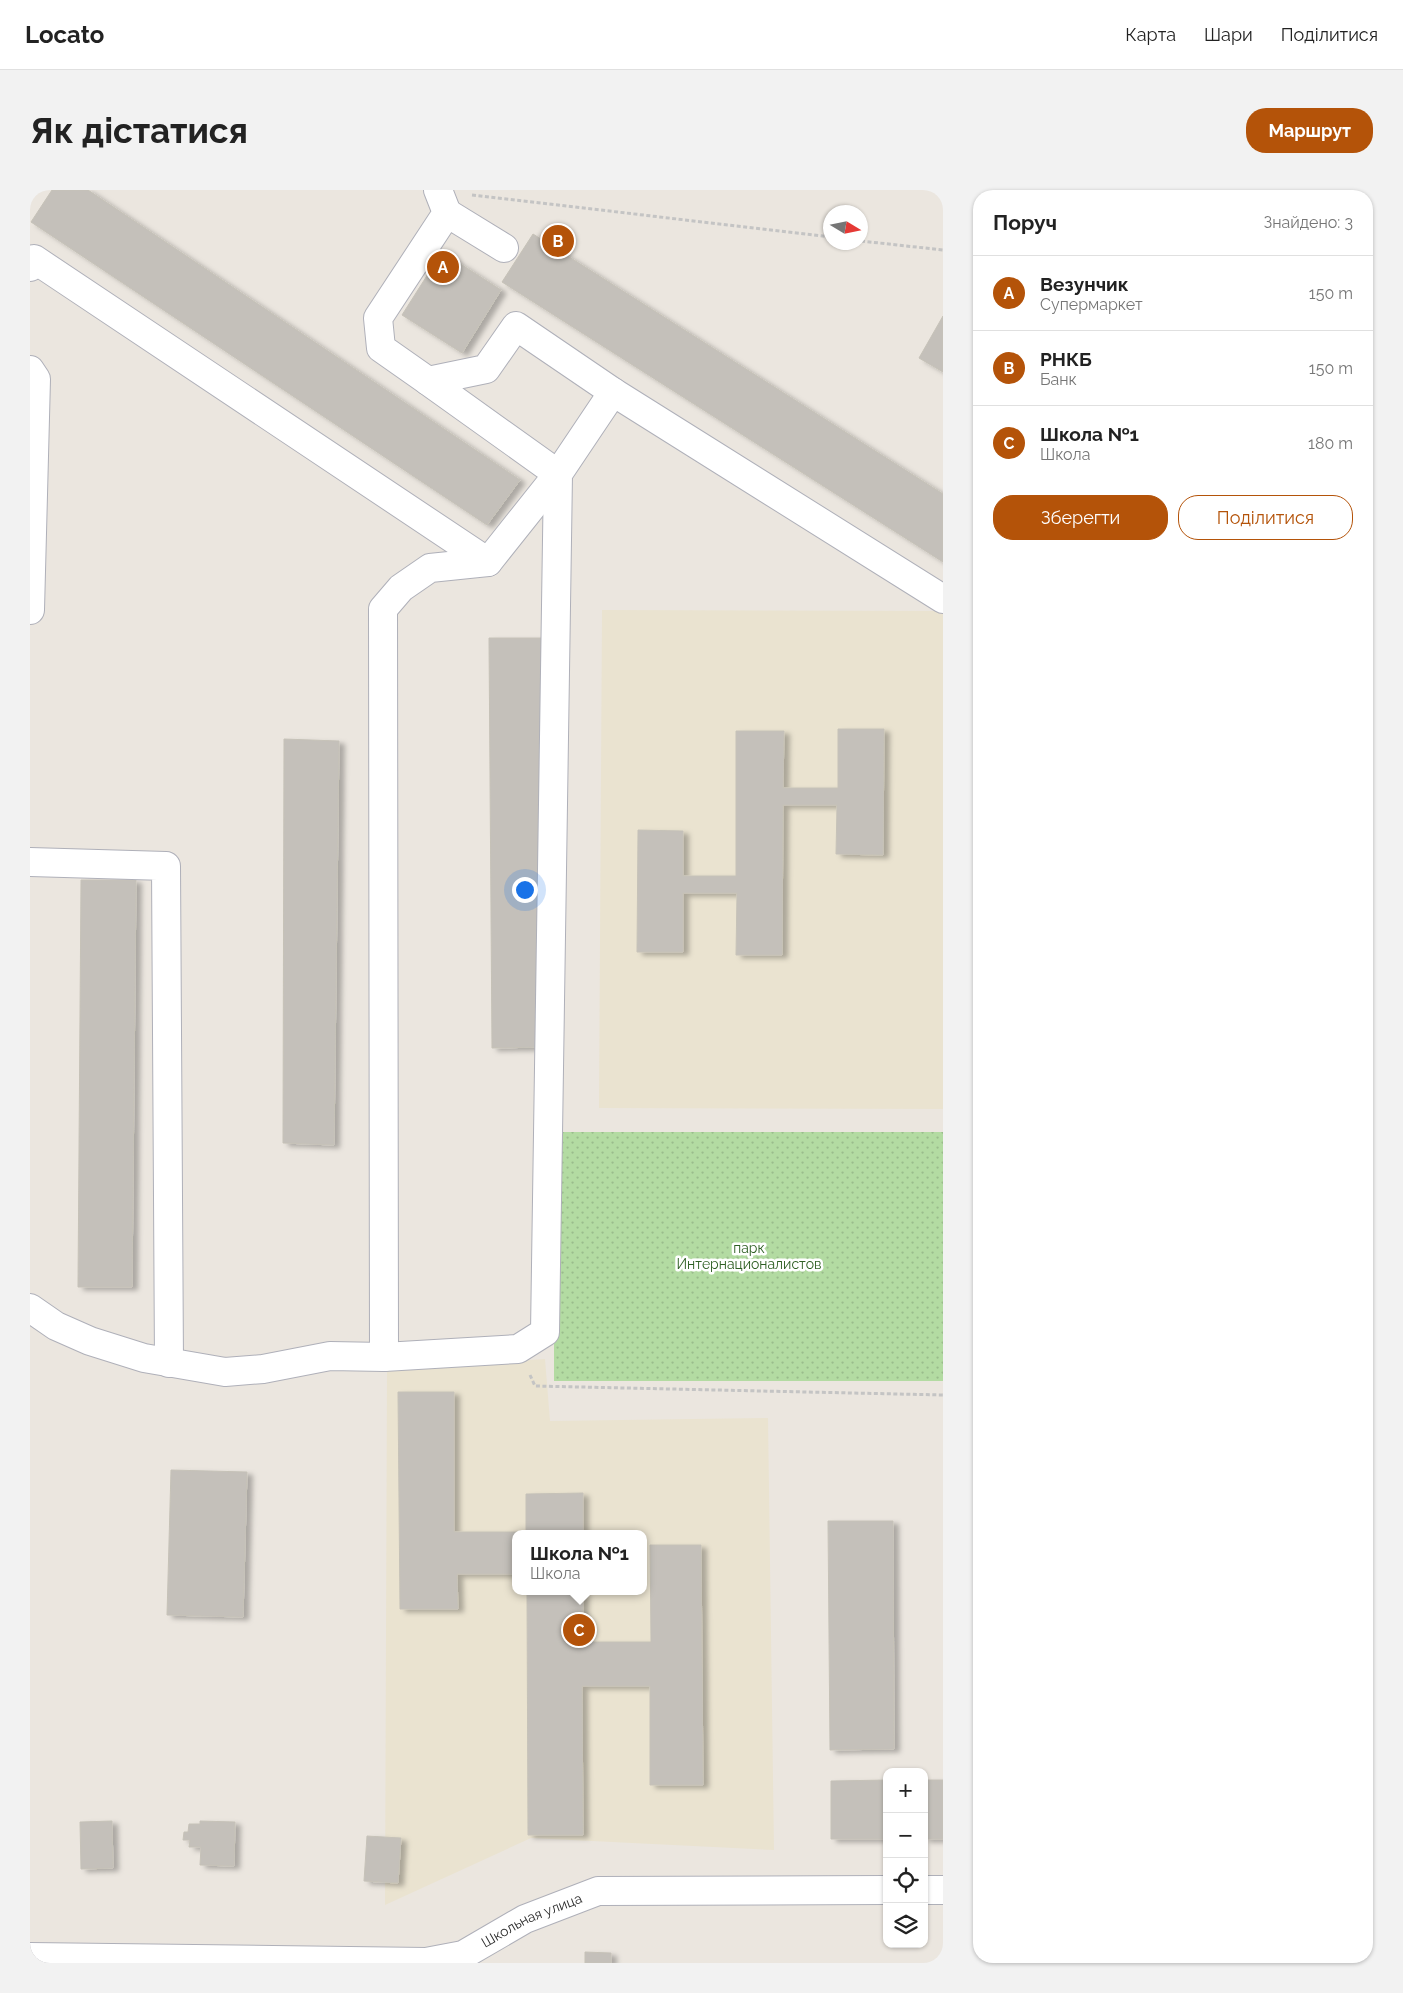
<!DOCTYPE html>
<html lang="uk">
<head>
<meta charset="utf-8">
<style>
  :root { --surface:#fff; --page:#f2f2f2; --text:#222; --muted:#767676; --line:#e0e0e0; --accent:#b45309 }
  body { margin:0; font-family:Raleway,sans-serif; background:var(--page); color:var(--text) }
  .controls { position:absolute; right:15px; bottom:15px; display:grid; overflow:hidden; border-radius:10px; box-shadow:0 1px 4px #0004 }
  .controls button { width:45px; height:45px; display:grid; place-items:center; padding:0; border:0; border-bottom:1px solid var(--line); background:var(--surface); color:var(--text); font:25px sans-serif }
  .compass { position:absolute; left:793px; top:15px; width:45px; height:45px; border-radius:50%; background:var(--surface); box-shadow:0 1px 4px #0004; rotate:100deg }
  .you { position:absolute; left:494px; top:699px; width:18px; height:18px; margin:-12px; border:4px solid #fff; border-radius:50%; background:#1a73e8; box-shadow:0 0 0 8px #1a73e833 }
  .badge { display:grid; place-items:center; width:32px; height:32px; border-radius:50%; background:var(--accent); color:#fff; font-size:16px; font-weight:700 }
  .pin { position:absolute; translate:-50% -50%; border:2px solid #fff; box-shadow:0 1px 5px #0006 }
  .popup { position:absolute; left:482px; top:1340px; width:135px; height:65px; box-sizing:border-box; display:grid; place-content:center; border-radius:10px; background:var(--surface); filter:drop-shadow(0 1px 4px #0005); font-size:16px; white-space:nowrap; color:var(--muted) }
  .popup b { font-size:19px; color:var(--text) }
  .popup::after { content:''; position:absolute; left:50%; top:100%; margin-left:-10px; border:10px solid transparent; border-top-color:var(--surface) }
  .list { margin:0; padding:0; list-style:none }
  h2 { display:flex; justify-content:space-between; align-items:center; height:65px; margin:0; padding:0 20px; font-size:21px }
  h2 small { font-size:16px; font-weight:400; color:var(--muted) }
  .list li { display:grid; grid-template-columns:32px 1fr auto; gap:15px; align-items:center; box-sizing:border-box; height:75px; padding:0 20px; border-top:1px solid var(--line) }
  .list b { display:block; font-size:19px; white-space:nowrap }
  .list p { margin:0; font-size:16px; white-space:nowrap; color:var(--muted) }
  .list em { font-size:16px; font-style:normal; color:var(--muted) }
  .actions { display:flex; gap:10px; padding:15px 20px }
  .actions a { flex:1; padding:11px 0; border:1px solid var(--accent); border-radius:20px; text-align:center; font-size:18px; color:var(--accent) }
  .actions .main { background:var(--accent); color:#fff }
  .icon { flex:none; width:28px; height:28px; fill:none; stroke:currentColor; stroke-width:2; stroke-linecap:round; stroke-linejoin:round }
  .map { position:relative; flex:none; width:913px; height:1773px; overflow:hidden; border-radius:20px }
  header { display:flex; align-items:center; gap:30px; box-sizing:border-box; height:70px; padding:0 25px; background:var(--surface); border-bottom:1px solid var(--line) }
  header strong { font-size:24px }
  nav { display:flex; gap:28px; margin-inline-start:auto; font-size:18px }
  .intro { display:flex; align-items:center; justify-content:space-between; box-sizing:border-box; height:120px; padding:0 30px }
  h1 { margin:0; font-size:35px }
  .button { padding:12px 22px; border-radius:20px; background:var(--accent); color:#fff; font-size:18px; font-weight:700 }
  main { display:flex; gap:30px; padding:0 30px }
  aside { flex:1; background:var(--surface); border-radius:20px; box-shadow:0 1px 4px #0004 }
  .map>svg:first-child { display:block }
  .education { fill:#eae3d0; fill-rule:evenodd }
  .grass { fill:url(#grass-dots) }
  .building { fill:#c4c0ba; stroke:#c6c2b8; filter:url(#shadow) }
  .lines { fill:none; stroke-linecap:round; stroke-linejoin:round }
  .minor-casing { stroke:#afb0b9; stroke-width:30 }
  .path { stroke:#c4c4c4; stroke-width:3; stroke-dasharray:4 2.5; stroke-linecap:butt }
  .minor { stroke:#fff; stroke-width:28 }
  .labels { text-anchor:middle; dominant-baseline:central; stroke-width:5; stroke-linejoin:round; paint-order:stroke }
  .park-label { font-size:14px; fill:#2e5f23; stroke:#fff }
  .street-label { font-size:14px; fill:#2b2b2b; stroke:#fff }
</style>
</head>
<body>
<header>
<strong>Locato</strong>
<nav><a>Карта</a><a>Шари</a><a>Поділитися</a></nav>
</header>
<div class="intro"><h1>Як дістатися</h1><a class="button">Маршрут</a></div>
<main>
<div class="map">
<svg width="913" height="1773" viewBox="0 0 913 1773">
  <defs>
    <pattern id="grass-dots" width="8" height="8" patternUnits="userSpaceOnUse" patternTransform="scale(1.25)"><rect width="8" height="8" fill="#b3dba2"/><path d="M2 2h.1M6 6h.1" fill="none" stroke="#9abc8c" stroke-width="1.8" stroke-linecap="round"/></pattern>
    <filter id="shadow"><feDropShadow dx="5.5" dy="3" stdDeviation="2.5" flood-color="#0004"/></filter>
  </defs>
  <rect width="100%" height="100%" fill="#ebe6df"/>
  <!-- education -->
  <path class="education" d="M572,420l341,1v498l-344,-1z
    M515,1169l5,62 218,-3 6,432 -243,-12 -146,67 2,-535zM485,1344h128v57h-128z"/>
  <!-- grass -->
  <path class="grass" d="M524,942h389v249h-389z"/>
  <!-- building -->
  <path class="building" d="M22,0h36l432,290 -33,45 -456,-303z
    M503,44l410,260v68l-441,-280z
    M412,62l59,38 -39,63 -60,-38z
    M913,126v56l-24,-14z
    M459,448h53l3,409 -53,1z
    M808,539h46l-1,126 -47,-1 1,-49h-54l-1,150h-46l1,-62h-54v59h-46l1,-122 45,1v45h53v-145h48l-1,57h55z
    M254,549l55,2 -5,404 -51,-2z
    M51,690h55l-4,407h-54z
    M368,1202h56v140h72v-38l57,-1v41h-68v40h-58l1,35h-58z
    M141,1280l76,2 -4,145 -76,-2z
    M798,1331h65l1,228 -64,1z
    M620,1355h51l2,240h-53v-99h-68l1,149h-55l-1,-244h56v51h68z
    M857,1590v59h-56v-58z
    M894,1590h19v59h-19z
    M82,1631l1,47 -32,1 -1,-47z
    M170,1631l35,1 -1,44 -34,-1 1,-18h-12l1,-7h-7l1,-8h4l1,-8h11z
    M337,1646l34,2 -3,45 -34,-2z
    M555,1762l26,1v10h-26z"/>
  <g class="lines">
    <defs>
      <g id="minor">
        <path d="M417,23l57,35"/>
        <path d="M0,77l4,-8 454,303"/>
        <path d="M0,180l6,9 -6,231"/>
        <path d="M398,191l-47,-33 -3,-30 69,-105 -9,-23"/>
        <path d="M0,672l136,4 3,497"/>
        <path d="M0,1118l26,18 34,15 54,17 81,14 38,-3 67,-13 54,1 134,-8 27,-17 13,-858 55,-82"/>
        <path d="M354,1167l-1,-748 18,-21 29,-20 58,-6 70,-88 -130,-93 58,-12 30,-43 97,66 330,207"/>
        <path d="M894,1700h19"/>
        <path id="s1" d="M0,1767l396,5 37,-7 62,-36 73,-28 289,-1"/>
      </g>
    </defs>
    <!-- minor casing -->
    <use href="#minor" class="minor-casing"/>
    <!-- path -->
    <path class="path" d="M442,5l359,42
      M831,51l82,9
      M500,1185l5,11 408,9"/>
    <!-- minor -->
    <use href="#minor" class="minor"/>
  </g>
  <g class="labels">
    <!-- park labels -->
    <g class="park-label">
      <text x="719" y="1058">парк<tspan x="719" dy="16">Интернационалистов</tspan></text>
    </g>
    <!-- street labels -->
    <g class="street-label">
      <text stroke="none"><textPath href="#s1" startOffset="511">Школьная улица</textPath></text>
    </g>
  </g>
</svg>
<div class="controls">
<button>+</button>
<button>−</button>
<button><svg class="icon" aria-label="locate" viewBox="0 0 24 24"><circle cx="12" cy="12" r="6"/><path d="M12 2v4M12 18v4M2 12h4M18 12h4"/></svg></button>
<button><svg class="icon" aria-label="layers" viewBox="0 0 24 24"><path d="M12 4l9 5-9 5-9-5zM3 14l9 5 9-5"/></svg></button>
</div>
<svg class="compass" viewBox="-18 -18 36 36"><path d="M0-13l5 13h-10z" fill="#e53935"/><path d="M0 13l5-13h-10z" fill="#767676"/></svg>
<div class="you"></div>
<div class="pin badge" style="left:413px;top:77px">A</div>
<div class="pin badge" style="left:528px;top:51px">B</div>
<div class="pin badge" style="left:549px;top:1440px">C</div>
<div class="popup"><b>Школа №1</b>Школа</div>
</div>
<aside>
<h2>Поруч<small>Знайдено: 3</small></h2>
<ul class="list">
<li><span class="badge">A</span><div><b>Везунчик</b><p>Супермаркет</p></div><em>150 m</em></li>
<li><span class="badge">B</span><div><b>РНКБ</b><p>Банк</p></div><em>150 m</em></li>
<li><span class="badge">C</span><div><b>Школа №1</b><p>Школа</p></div><em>180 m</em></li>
</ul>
<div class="actions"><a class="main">Зберегти</a><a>Поділитися</a></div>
</aside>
</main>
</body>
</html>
